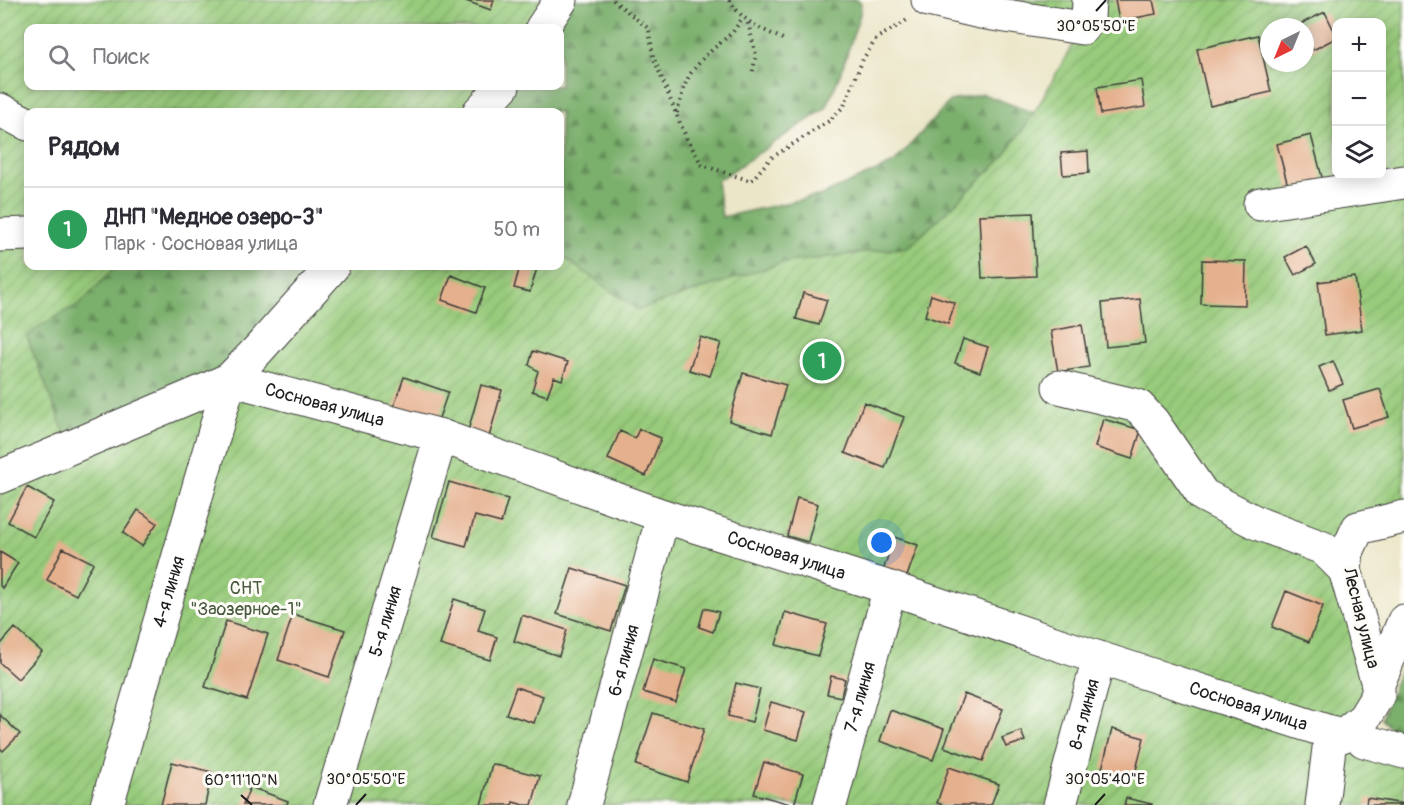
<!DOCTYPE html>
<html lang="ru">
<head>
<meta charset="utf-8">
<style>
  :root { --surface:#fff; --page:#f7f7f7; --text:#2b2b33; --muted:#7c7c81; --line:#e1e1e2; --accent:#0f766e }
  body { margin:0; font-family:Pangolin,sans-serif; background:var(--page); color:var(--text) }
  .controls { position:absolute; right:18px; top:18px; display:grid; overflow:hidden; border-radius:12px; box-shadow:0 3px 15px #0003 }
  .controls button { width:54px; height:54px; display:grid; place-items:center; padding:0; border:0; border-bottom:2px solid var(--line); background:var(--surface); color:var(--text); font:30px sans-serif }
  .compass { position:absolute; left:1260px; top:18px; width:54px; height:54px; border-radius:50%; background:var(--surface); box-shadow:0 3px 15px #0003; rotate:223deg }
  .you { position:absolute; left:882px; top:543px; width:21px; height:21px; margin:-15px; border:4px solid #fff; border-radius:50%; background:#1a73e8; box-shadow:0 0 0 9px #1a73e833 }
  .badge { display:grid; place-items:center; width:39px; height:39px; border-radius:50%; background:var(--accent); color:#fff; font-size:20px; font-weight:700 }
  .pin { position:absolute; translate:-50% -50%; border:3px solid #fff; box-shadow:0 2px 6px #0006 }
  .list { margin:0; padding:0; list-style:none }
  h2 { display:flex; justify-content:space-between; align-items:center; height:78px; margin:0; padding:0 24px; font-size:26px }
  h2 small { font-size:20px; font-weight:400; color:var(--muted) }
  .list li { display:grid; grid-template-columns:39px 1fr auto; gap:18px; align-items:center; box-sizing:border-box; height:84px; padding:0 24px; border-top:2px solid var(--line) }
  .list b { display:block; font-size:22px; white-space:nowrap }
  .list p { margin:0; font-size:20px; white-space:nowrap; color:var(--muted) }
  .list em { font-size:20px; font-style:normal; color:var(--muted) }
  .icon { flex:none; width:33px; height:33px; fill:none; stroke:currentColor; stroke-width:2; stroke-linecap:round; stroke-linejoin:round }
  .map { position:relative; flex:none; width:1404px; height:805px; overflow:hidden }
  .search { position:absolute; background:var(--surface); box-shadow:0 3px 15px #0003; left:24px; top:24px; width:540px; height:66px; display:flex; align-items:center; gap:15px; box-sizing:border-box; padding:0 21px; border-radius:12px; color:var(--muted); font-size:22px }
  .panel { position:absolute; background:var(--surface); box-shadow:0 3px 15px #0003; left:24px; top:108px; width:540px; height:162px; border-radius:12px }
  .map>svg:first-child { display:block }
  .forest { fill:url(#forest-firs); stroke:#4b6644; stroke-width:1.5 }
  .garden { fill:url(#garden-furrows); stroke:#5a744c; stroke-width:1.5; fill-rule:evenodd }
  .building { fill:#e5b08e }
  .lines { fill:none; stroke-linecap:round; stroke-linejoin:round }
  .minor-casing { stroke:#3b3a36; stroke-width:35 }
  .path { stroke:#3b3a36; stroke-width:4; stroke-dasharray:1.5 4.5; stroke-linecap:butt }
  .minor { stroke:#fff; stroke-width:33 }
  .ticks { fill:none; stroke:#1c1c1c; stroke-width:2 }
  .labels { text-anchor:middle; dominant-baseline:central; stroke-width:6; stroke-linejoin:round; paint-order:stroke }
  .street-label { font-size:18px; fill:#1c1c1c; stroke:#fdfcf7 }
  .park-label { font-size:18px; fill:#47593e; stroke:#fdfcf7 }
  .ticks-label { font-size:15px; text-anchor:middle; fill:#1c1c1c; stroke:#fdfcf7; stroke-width:6; stroke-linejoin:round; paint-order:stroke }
</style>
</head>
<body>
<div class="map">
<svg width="1404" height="805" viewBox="0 0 1404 805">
  <defs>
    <pattern id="forest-firs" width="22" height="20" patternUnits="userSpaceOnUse" patternTransform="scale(1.5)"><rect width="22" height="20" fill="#7aaf6c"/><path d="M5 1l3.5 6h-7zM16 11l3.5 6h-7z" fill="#638e58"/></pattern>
    <pattern id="garden-furrows" width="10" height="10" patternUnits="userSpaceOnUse" patternTransform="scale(1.5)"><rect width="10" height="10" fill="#98cb7c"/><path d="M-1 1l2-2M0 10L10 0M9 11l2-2" fill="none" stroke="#82ae6b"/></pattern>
  </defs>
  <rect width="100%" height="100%" fill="#fdfcf7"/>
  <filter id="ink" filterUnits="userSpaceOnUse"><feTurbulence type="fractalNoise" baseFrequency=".0167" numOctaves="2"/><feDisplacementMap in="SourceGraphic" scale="12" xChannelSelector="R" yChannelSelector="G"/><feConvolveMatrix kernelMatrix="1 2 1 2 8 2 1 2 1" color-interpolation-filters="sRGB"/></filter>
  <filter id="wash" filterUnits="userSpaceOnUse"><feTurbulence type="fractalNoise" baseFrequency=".008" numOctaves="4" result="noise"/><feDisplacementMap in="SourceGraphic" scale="24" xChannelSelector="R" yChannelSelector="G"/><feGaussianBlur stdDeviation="1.35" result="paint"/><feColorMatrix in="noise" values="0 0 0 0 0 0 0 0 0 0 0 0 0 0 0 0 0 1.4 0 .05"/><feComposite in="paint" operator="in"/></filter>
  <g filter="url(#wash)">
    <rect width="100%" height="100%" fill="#ebe6c8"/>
    <!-- forest -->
    <path class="forest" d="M563,0h294l4,3 -1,11 -20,61 -14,33 -109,73 5,36 100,-22 72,-32 56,-62 33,-7 51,19 -31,45 -94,89 -127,16 -144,47 -78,-55v-143h-83l25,-26h58v-58z
      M113,266h213l-100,110 -159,66 -40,-105 14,-12 40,-23 30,-31z
      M1404,660v82l-23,-23z"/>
    <!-- garden -->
    <path class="garden" d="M0,0h563l-20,28h-515v58h474l-25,26h-449v154h85l-2,5 -30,32 -40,22 -14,12 41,105 158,-67 100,-109h234v-11l78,55 144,-47 127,-16 94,-89 31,-45 48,-85 -154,-28h476v517l-57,35 28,120 -11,46 40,34v53h-1404zM1336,22h46v154h-46zM1269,27h36v36h-36z"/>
    <g id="blocks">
      <!-- building -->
      <path class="building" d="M463,0h31l-3,10z
        M1115,0h38l3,14 -37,7z
        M1325,12l11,23v3l-23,12 -8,-17v-6h-3l-2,-3z
        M1258,35l13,57 -61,14 -13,-57z
        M1141,80l4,27 -44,7 -4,-27z
        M1311,135l12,46 -34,9 -12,-46z
        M1088,151l1,22 -26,2 -2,-22z
        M1033,213l3,63 -54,2 -3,-63z
        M1306,246l10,18 -21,11 -10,-18z
        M1202,260l44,1 -1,44 -44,-1z
        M520,266h8l9,2 -7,24 -16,-4z
        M451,275l34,13 -9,24 -34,-12z
        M1355,277l7,53 -37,5 -7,-53z
        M803,293l24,7 -8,25 -23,-6z
        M931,295l24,8 -7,21 -23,-8z
        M1140,299l5,44 -39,4 -4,-44z
        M1082,325l7,42 -31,5 -7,-41z
        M700,337l21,6 -11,33 -21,-6z
        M963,339l25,8 -8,25 -25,-9z
        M533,351l35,11 -6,18 -8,-3 -7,19 -15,-5 6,-20 -9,-6z
        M1333,361l10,23 -14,6 -10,-23z
        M743,373l43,12 -14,49 -43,-13z
        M404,377l44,15 -10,29 -44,-15z
        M481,385l21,5 -13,47 -21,-6z
        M1380,389l9,28 -37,11 -9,-28z
        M864,402l40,15 -19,51 -40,-15z
        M1103,419l38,11 -9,29 -37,-12z
        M639,429l22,9 -15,38 -38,-17 12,-28 15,7z
        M449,482l59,17 -7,24 -26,-7 -9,30 -33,-9z
        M27,487l27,15 -20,35 -26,-15z
        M797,498l21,6 -10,38 -21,-6z
        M138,510l19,13 -15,23 -19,-13z
        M894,537l24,8 -13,37 -23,-8z
        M63,548l30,15 -17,32 -29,-15z
        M0,552l18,11 -16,25 -2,-2z
        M572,568l53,17 -14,46 -54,-17z
        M1286,591l37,15 -14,36 -37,-15z
        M454,599l31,10 -7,22 19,6 -7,23 -50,-15z
        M704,608l15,4 -6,20 -14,-5z
        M785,612l42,12 -9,32 -42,-11z
        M293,614l52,16 -16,47 -51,-17z
        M522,615l45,15 -8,26 -45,-15z
        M226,621l42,13 -21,66 -42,-13z
        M15,628l27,24 -24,27 -18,-16v-18z
        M653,659l33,10 -10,33 -33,-10z
        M831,676l14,3 -4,18 -14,-3z
        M736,683l24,6 -8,33 -24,-6z
        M516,687l27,9 -9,27 -28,-9z
        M964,694l39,15 -20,52 -39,-14z
        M771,702l35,10 -8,28 -35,-10z
        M890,710l54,19 -11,31 -53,-19z
        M653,713l51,16 -17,53 -51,-17z
        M0,715l20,19 -17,17 -3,-3z
        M1112,729l32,9 -10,40 -32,-9z
        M1021,731l4,10 -19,6 -4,-9z
        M172,762l40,10 -7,33h-44z
        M764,762l39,12 -9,31 -40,-11z
        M492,764l48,12 -8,29h-8l-11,-3 -1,3h-31z
        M949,767l50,17 -8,21h-48l-6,-2z
        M250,787l38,14 -1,4h-44z
        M1126,798l26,6v1h-28z
        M1367,798l37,6v1h-38z"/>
    </g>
  </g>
  <g filter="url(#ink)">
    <use href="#blocks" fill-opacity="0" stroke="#3b3a36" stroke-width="1.5"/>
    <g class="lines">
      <defs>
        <g id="minor">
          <path d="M928,0l52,12 102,16 6,-9 1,-19"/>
          <path d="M542,28l19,-28"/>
          <path d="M0,110l28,14"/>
          <path d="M479,112l24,-26"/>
          <path d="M1260,204l144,-22"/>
          <path d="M0,235l28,-1"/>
          <path id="s1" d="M230,379l211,57 222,80 227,72 209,70 243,78 22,-18 14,-23v-11l26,-63"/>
          <path d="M1059,387l79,19 15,16 50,73 54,28 66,25 22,22"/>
          <path d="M0,477l204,-86 26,-12 28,-29 75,-84"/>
          <path d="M1378,684l-33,-114 2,-18 11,-24 46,-11"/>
          <path d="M1364,741l40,11"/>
          <path id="s2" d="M107,805l123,-426"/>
          <path id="s3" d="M330,805l111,-369"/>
          <path id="s4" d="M584,805l79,-289"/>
          <path id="s5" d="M830,805l60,-217"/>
          <path id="s6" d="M1060,805l39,-147"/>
          <path d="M1322,805l9,-73"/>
        </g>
      </defs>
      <!-- minor casing -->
      <use href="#minor" class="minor-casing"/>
      <!-- path -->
      <path class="path" d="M613,0l36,29 4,27 24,60 10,23 15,26 49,16 20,-23 58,-37 15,-15 19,-47 14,-21 26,-15 5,-4
        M729,0c16,24 31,28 56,40
        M748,23l8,32 -4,20
        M677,113l7,-26 6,-13 15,-18 28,-24 10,-15"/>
      <!-- minor -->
      <use href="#minor" class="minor"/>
    </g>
  </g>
  <!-- ticks -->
  <path class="ticks" d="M1096,11l10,-11M241,795l11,10M356,805l10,-11M1095,805l10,-11"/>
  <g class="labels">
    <!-- street labels -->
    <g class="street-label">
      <text stroke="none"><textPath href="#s1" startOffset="98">Сосновая улица</textPath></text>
      <text stroke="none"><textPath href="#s1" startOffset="584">Сосновая улица</textPath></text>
      <text stroke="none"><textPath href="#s2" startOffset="222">4-я линия</textPath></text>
      <text transform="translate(1361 618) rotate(76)">Лесная улица</text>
      <text stroke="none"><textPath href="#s3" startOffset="192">5-я линия</textPath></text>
      <text stroke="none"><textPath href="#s4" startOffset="150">6-я линия</textPath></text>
      <text stroke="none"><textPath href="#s5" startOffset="112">7-я линия</textPath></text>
      <text stroke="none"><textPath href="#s1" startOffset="1070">Сосновая улица</textPath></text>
      <text stroke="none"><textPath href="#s6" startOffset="94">8-я линия</textPath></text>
    </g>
    <!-- park labels -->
    <g class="park-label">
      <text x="246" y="588">СНТ<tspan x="246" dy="21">"Заозерное-1"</tspan></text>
    </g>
  </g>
  <g class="ticks-label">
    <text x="1096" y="31">30°05'50"E</text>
    <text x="366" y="784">30°05'50"E</text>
    <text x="1105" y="784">30°05'40"E</text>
    <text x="241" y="785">60°11'10"N</text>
  </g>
</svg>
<div class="controls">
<button>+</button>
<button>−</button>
<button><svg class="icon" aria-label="layers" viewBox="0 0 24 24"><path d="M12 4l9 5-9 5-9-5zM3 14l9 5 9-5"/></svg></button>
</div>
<svg class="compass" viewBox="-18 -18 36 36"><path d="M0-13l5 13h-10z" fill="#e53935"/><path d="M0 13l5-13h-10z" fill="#7c7c81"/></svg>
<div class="you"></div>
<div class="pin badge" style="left:822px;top:361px;background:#2e9e5b">1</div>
<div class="search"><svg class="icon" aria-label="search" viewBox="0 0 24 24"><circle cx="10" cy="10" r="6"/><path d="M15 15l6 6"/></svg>Поиск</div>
<section class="panel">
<h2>Рядом<small></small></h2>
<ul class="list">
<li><span class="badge" style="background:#2e9e5b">1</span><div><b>ДНП &quot;Медное озеро-3&quot;</b><p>Парк · Сосновая улица</p></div><em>50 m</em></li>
</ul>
</section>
</div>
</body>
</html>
